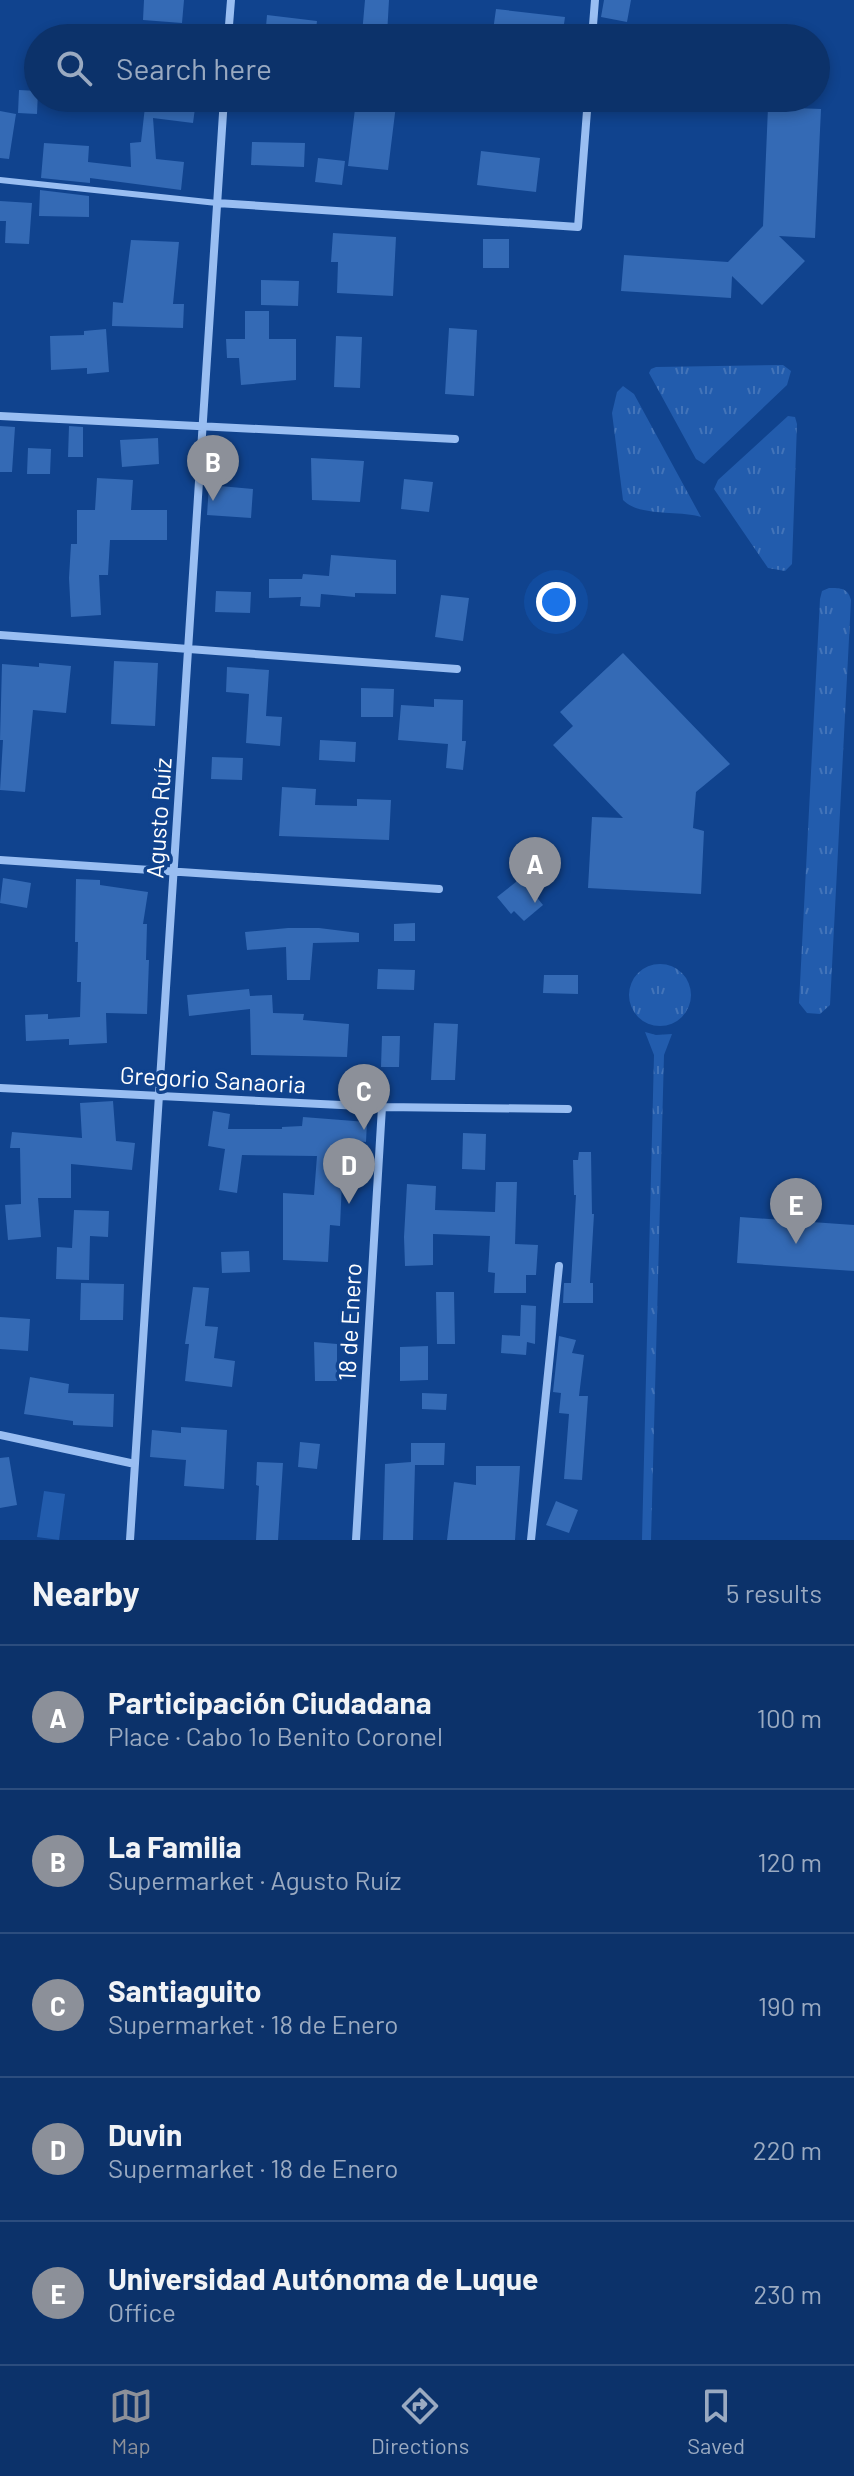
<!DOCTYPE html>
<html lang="en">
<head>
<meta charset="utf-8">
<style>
  :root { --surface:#0c326a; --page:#1a3e72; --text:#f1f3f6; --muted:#9aaac1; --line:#2c4d7e; --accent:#8c9099 }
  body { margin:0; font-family:Barlow,sans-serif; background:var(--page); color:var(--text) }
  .you { position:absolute; left:556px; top:602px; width:28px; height:28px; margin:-20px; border:6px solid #fff; border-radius:50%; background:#1a73e8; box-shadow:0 0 0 12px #1a73e833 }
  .badge { display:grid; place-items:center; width:52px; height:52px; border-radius:50%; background:var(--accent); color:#fff; font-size:26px; font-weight:700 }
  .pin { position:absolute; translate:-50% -66px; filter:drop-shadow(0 2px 4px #0008) }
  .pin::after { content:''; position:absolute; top:42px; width:28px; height:24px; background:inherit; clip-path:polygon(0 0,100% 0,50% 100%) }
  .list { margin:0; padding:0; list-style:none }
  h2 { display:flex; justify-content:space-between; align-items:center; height:104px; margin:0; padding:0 32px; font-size:34px }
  h2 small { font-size:26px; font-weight:400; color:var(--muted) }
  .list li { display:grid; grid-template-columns:52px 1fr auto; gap:24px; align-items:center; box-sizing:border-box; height:144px; padding:0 32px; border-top:2px solid var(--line) }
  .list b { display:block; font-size:30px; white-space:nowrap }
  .list p { margin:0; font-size:26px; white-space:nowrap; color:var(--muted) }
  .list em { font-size:26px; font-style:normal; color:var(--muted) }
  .icon { flex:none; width:44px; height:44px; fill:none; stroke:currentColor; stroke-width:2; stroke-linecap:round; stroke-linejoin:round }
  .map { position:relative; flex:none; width:854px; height:1540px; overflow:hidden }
  .search { position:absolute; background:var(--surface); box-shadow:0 4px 12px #0003; left:24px; right:24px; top:24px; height:88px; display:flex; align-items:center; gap:20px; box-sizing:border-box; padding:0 28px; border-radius:44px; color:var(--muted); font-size:30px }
  .sheet { height:824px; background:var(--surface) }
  nav { display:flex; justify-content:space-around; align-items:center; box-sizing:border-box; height:112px; border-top:2px solid var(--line); background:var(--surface); font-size:22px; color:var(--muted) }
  nav a { display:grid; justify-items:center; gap:4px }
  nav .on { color:var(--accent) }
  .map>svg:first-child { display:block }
  .grass { fill:url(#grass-tufts) }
  .garden { fill:#225cad }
  .building { fill:#346ab5 }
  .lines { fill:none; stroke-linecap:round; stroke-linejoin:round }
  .lane { stroke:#99bef2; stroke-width:6 }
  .street { stroke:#99bef2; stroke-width:8 }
  .labels { text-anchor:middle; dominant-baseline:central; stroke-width:7; stroke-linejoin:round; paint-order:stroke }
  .street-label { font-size:24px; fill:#fff; stroke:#10438e }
</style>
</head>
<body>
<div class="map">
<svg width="854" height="1540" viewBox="0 0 854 1540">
  <defs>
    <pattern id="grass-tufts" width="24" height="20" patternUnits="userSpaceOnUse" patternTransform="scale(2)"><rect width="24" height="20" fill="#225cad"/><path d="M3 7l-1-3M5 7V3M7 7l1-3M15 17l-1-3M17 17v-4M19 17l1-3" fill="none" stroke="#4374b9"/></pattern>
  </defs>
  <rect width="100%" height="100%" fill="#10438e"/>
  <!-- grass -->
  <path class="grass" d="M783,365l8,6 -4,14 -83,79 -8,-5 -47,-86 2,-4 5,-2z
    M623,386l11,8 67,123c-22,-7 -62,0 -78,-17l-11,-87 5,-21z
    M788,416l7,1 2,7 -5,140 -7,7 -17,-3 -54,-79 4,-9z
    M829,588c12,0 19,0 22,12l-21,405 -10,9 -13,-1 -8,-10 21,-404 2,-8z
    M629 995a31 31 0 1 1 62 0a31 31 0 1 1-62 0Z
    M645,1032l11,3 16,-1 -8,21 -13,485h-9l12,-485z"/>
  <!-- garden -->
  <path class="garden" d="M44,1491l21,3 -6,46 -22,-3z"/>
  <!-- building -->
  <path class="building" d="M144,0h40l-2,23 -39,-3z
    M365,0h24l-2,35 -25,-1z
    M604,0h27l-4,22 -26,-5z
    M496,9l69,8 -3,21h-70z
    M267,15l50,6 -2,17h-50z
    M19,90l19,1 -1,23 -19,-1z
    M146,98l50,3 -3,22 -40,-5 3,41 28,3 -3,28 -91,-12v5l-49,-5 3,-35 45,3 -1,16 43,5 -1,-24 11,-1z
    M356,101l40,4 -8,65 -40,-4z
    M768,107l53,2 -6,129 -36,-2 26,25 -43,44 -30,-29 -1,22 -110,-7 3,-36 104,7 35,-36z
    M0,111l16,3 -7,45 -9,-1z
    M252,142l53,1 -1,24 -53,-2z
    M481,151l59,7 -4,34 -59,-7z
    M318,158l27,3 -3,24 -27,-3z
    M40,190l49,6v21l-50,-1z
    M0,201l32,2 -3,41 -24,-1 1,-22h-6z
    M333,233l63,4 -3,59 -56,-3 1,-31h-7z
    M483,239h26v29h-26z
    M131,240l48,2 -6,62h11l-1,24 -71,-2 1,-24 10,1z
    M261,280l38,1 -1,25 -37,-1z
    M245,311h24v28h27v41l-55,5 -2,-27h-12l-1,-19h19z
    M449,328l28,2 -3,66 -29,-2z
    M106,329l3,43 -22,2v-6l-36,2 -1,-34 34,-1v-4z
    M336,336l26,1 -2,51 -26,-1z
    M0,426l15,1 -3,45h-12z
    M69,426l14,1v30h-15z
    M158,438l1,26 -37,3 -2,-27z
    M28,448l23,1 -1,25h-23z
    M311,458l53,3 -4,41 -48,-2z
    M97,478l36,2 -2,30h36v30h-57l-2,35h-9l2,40 -30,2 -2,-39 2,-34h6v-34h18z
    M404,479l29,3 -4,30 -28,-3z
    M209,485l44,4 -2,29 -44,-3z
    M331,555l65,5v34l-41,-1v4l-34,-3 -1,13 -20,-1 1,-9 -32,1v-19h33l1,-5 26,2z
    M216,591l35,1 -1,21 -35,-1z
    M441,595l28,3 -6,43 -28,-4z
    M623,653l107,111 -34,28 -3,36 11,3 -3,63 -113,-6 4,-71 31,1 -70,-73 20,-19 -13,-14z
    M114,661l44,2 -3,63 -44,-2z
    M39,663l32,3 -5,47 -33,-3 -8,82 -25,-2 3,-50h-3l2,-76 37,3z
    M227,667l42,3 -3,46 16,1 -2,29 -34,-3 3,-49 -23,-2z
    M361,688l33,1 -1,28h-32z
    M434,699l29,1 -1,41h4l-3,29 -17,-2 2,-24 -50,-4 3,-35 33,2z
    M320,740l36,2 -1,20 -36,-2z
    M212,757l31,1 -1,22 -31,-1z
    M282,787l34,2 -1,16 42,1v-7l34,1 -2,40 -110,-4z
    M3,878l28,5 -4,25 -27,-5z
    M521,878l22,27 -19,16 -10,-10 -3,3 -14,-17z
    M76,879l24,1v5l48,7 -5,32h4l-1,36h3l-2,54 -41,-1 1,30 -38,2v-6l-43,2 -1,-26 23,-1v5l32,-2 1,-35h-4l1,-40h-3z
    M415,923v18h-21v-17z
    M288,928h31l40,5v9l-46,1 -3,37h-23l-1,-33 -39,3 -2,-18z
    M378,969l37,1 -1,20 -37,-1z
    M544,975h34v19l-35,-1z
    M249,989l1,7 22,-1 1,18 31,1 -1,6 46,4 -2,33 -96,-2 -1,-46 -61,7 -2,-21z
    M434,1023l24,1 -3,56h-24z
    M382,1036h18l-1,31h-18z
    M113,1101l3,40 19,2 -3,27 -61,-6v34h-33l3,39 -33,3 -3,-35 16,-1 -1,-56h-10l2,-16 70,6 -2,-35z
    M213,1111l17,3 -2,15h54v-2l20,-1 1,-9 64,5 -1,20 -8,-1 -3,42 -13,-1 -2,44 -10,-1 -2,37 -45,-2v-67l31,2 3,-39 -75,-1 -5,38 -18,-3 6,-41 -17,-3z
    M463,1133l23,1 -1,36 -23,-1z
    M579,1152h12l1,62h2l-4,69h3v20h-30l1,-20h7l5,-88h-2l-1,-35h5z
    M496,1182h21l-2,62 23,1 -2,30h-10v18h-32l1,-20 -7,-1 2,-36 -57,-2v31l-28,1 -1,-29 3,-53 29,2 -1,24 60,2z
    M74,1210l35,1 -1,26 -18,-1 -1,44 -33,-1 1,-32 15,1z
    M740,1217l114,8v46l-117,-8z
    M249,1251l1,21 -28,1 -1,-21z
    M81,1283l43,1 -1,36h-43z
    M193,1287l16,1 -4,38 13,1 -4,31 21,3 -3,26 -47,-6 4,-37h-4z
    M436,1292h18l1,52h-18z
    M521,1305l15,1 -1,38 -8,-2 -1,13 -25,-2 1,-18 18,1z
    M0,1317l30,2 -2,32 -28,-2z
    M559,1336l17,4 -4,13 12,2 -5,41h9l-6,84 -18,-1 5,-65 -10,-1 2,-20 -8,-1z
    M314,1342l23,2v37h-22z
    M428,1346v34l-28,1v-34z
    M30,1377l39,7 -1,9 46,1 -1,33 -40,-2v-4l-49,-7z
    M422,1393l25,1 -1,16 -24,-1z
    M181,1427l46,3 -3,59 -40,-3 2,-26 -36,-3 2,-27 29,3z
    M300,1442l20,2 -3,25 -19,-2z
    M411,1443h34l-1,22h-29l-2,75h-30l2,-76 26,-2z
    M9,1457l8,48 -17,3v-50z
    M257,1462l26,1 -5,77h-22l3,-54 -3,-1z
    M476,1466h44l-5,74h-68l7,-58 22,3z
    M556,1501l22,9 -9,23 -23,-8z"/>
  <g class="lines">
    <!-- lane -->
    <path class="lane" d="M0,180l217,23"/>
    <!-- street -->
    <path class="street" d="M228,38l3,-38
      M592,38l3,-38
      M217,203l361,24 10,-129
      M0,416l455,23
      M0,635l457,34
      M0,860l439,29
      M0,1088l382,19 186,2
      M0,1435l135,29
      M130,1540l94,-1442
      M356,1540l26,-433
      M531,1540l28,-274"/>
  </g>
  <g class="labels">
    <!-- street labels -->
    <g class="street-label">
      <text transform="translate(158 818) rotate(-86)">Agusto Ruíz</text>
      <text transform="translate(213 1079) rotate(3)">Gregorio Sanaoria</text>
      <text transform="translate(349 1322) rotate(-87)">18 de Enero</text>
    </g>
  </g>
</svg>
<div class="you"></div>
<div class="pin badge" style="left:535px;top:903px">A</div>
<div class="pin badge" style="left:213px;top:501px">B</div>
<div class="pin badge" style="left:364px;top:1130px">C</div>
<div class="pin badge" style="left:349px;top:1204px">D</div>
<div class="pin badge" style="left:796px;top:1244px">E</div>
<div class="search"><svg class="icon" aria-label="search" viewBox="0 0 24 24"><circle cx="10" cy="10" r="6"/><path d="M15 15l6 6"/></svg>Search here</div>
</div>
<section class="sheet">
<h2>Nearby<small>5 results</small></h2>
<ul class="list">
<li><span class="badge">A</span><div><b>Participación Ciudadana</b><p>Place · Cabo 1o Benito Coronel</p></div><em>100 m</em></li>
<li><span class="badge">B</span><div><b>La Familia</b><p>Supermarket · Agusto Ruíz</p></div><em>120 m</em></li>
<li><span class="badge">C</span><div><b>Santiaguito</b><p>Supermarket · 18 de Enero</p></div><em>190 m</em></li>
<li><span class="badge">D</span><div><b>Duvin</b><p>Supermarket · 18 de Enero</p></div><em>220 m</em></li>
<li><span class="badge">E</span><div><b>Universidad Autónoma de Luque</b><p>Office</p></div><em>230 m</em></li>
</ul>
</section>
<nav>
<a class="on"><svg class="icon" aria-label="map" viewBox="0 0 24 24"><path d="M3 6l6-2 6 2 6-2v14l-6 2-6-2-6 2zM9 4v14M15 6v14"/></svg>Map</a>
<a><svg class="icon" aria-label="directions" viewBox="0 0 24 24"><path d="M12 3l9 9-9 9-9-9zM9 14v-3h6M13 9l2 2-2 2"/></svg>Directions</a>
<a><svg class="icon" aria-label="saved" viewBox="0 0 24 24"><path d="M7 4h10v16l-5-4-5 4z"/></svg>Saved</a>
</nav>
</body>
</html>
